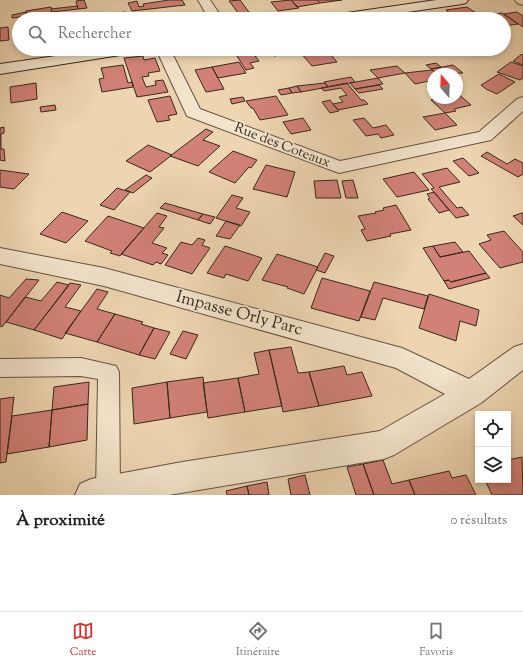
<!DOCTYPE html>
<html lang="fr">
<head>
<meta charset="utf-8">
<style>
  :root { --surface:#fff; --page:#f2f2f2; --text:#202124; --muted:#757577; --line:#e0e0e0; --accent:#d93025 }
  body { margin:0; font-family:"Sorts Mill Goudy",serif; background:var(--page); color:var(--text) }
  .controls { position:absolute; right:12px; bottom:12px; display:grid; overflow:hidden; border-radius:0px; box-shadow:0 2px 6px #0003 }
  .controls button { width:36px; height:36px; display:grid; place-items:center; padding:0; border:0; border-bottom:1px solid var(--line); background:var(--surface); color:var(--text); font:20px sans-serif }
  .compass { position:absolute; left:427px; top:68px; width:36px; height:36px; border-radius:50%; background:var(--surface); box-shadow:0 2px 6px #0003; rotate:341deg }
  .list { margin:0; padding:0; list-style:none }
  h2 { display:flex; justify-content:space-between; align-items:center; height:52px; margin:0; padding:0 16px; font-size:17px }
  h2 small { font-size:13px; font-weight:400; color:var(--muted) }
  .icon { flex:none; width:22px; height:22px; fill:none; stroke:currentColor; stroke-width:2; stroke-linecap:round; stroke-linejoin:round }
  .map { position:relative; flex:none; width:523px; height:495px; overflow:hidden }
  .search { position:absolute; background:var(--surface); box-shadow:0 2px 6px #0003; left:12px; right:12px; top:12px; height:44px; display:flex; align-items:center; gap:10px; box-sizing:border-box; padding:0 14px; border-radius:22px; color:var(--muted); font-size:15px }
  .sheet { height:116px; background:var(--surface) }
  nav { display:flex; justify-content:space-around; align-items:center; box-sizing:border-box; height:56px; border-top:1px solid var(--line); background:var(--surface); font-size:11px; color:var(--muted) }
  nav a { display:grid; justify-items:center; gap:2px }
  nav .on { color:var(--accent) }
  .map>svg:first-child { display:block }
  .building { fill:#d18177; stroke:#38281c }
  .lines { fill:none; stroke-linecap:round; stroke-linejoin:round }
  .lane-casing { stroke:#655341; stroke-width:2 }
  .street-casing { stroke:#655341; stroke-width:2 }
  .secondary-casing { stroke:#38281c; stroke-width:2 }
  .lane { fill:#f3e4cc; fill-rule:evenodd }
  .street { fill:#f3e4cc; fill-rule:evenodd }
  .secondary { fill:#f3e4cc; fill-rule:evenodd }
  .labels { text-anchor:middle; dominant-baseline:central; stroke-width:3.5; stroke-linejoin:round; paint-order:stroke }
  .far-street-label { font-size:14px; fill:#38281c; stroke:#f3e4cc }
  .street-label { font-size:17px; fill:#38281c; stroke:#f3e4cc }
</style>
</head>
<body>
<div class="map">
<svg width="523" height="495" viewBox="0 0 523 495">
  <rect width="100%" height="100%" fill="#edd5b1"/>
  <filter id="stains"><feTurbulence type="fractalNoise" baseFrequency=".005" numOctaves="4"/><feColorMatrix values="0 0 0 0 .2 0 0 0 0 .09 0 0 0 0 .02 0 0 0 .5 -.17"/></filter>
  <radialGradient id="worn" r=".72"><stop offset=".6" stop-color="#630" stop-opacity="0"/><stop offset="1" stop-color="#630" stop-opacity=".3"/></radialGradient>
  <!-- building -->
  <path class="building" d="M84,0l3,8 -9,1 -2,-8z
    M169,0h13l3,5 -53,6 -4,-8 9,-2 2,6 5,-1 -1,-2z
    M240,0l11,15 -14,2 -2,-3h4l-10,-13z
    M291,0h26l3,3 -23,4z
    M291,0l8,8 -21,3 -7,-9z
    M317,0h25l-22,3z
    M77,6l1,3 -26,3 -1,-3z
    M51,7l1,5 -26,4v-5z
    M467,7l12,8 -22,4 -11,-9z
    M26,12v4l-14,2v-3z
    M125,12l3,7h-36l-1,-3z
    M517,12l6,4v11l-19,-13z
    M502,13l16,11 -14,2v-7h-19l-4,-3z
    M8,27l1,13 -9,1v-13z
    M257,49l4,6 -6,1 4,5 -9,2 4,5 -8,2 -13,-20z
    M268,49h21l3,4 -18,3z
    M311,49h15l11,13 -25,4 -13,-15z
    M326,49h17l-6,1 2,2 -9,1z
    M522,54l1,1v10l-10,-4z
    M143,56l1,4 11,-2 5,13 -12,2 1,3 -7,1 4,10 10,-2 -1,-4 8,-1 5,12 -31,5 -13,-39z
    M239,62l7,11 -28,5 -6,-11z
    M511,62l12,4v12l-3,2 -23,-8z
    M436,63l5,4 -10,2 -5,-4z
    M123,65l5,18 4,-1 1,5 -31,5 -3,-13 5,-1 -3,-10z
    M453,65l10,8 -26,1 -6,-5z
    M397,66l8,7 -27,5 -8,-8z
    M212,67l12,22 -18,3 -11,-22z
    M432,70l5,4h-4v8l-3,1 -1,-2 -14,3 -10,-11z
    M499,74l16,8 -18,12 -11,-5 -5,-4z
    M351,77l4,5 -27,5 -4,-5z
    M378,78l5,6 -28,5 -5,-6z
    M36,83l1,16 -26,4 -1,-16z
    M325,83l3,4 -27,5 -4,-6z
    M347,83l14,17h3l4,4 -30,6 -5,-6 10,-2 -4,-5 8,-2 -6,-7 -17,3 -3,-3z
    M379,85l4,4 -24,4 -4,-4z
    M297,86l4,6 -9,1 -3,-5z
    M289,88l3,5 -11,2 -3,-5z
    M457,93l14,12 -17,4 2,2 -11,2 -14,-13 7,-2h19z
    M170,96l7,18 -9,2 2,4 -13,2 -9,-22z
    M276,96l12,19 -28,5 -7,-12h-2l-5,-7z
    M243,97l2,4 -13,3 -2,-5z
    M330,100l3,4 6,7 -9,2 -8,-11z
    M55,105l1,5 -15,2 -1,-5z
    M445,113l12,12 -22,5 -12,-13z
    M303,118l8,12 -20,4 -8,-12z
    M364,118l9,10 13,-3 8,10 -13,3 -3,-4 -12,2 -13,-16z
    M4,127v6l-3,1v15h3l1,12 -5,-1v-32z
    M206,129l7,3 -10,8 17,6 -22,20 -28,-10z
    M148,145l24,10 -22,17 -24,-11z
    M233,151l24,9 -6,8 -2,-1 -14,16 -26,-11z
    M487,152l20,12 8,-5 8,4v11l-5,3 -37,-21z
    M463,158l16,15 -10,3 -16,-15z
    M266,165l29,7 -8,25 -34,-8z
    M447,168l13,14 -21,5 18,21 5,-1 7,8 -13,3 -22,-26 -3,-3 3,-1 -12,-14z
    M0,170l29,4 -15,15 -14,-2z
    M414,172l15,18 -32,7 -14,-18z
    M146,175l6,3 -19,15 -8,-3z
    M337,180l4,18h-25l-2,-17z
    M353,180l5,18h-12l-4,-17z
    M117,188l13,4 -16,18 -14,-5z
    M434,192l15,18 -10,3 -11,-14 2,-1 -3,-4z
    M232,195l11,3 -7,10 14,4 -9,14 -25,-8z
    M165,203l31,9 7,2 -5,6 -38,-12z
    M396,205l15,25 -21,4 1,2 -24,5 -6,-11 4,-1 -7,-13 18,-3 -1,-1 9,-2 -1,-2z
    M62,212l26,9 -22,22 -26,-9z
    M157,213l10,3 -8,11 5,1 -12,15 15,5 -5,5 6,2 -7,9 -5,-2 -3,3 -32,-11z
    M522,213h1v12l-10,-9z
    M203,214l12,3 -5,7 -12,-4z
    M108,216l36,12 -24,28 -10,-3 2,-2 -27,-10z
    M226,221l14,4 -10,14 -14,-3z
    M504,231l19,21v10l-23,6 -21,-24 12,-4 -4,-5z
    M198,238l7,2 -3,5 8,3 -18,26 -27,-9 16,-23 11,3z
    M455,242l8,10 -23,5 -7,-11z
    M225,246l37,12 -14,23 -22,-7 -2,4 -17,-5z
    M433,246l7,11 29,-6 17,22 -35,9 -2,-2 -5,1 -21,-33z
    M325,253l9,3 -9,17 -9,-3z
    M277,254l41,13 -14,27 -17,-6 1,-1 -26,-7z
    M486,273l4,5 -41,11 -5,-8 5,-1 2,2z
    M322,278l48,13 -11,30 -48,-13z
    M26,279l13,1 -37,47 -2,-1v-31l9,3z
    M57,282l12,3 -35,45 -28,-8 19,-25 16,4z
    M374,282l54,14 -4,13 -41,-11 -8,22 -14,-3z
    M70,283l11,2 -16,22 16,4 -19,28 -28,-9z
    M97,289l11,3 -11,17 18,5 -18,28 -32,-9z
    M429,294l50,16 -3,16 -16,-5 -4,20 -37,-13z
    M115,314l28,8 -2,2 13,4 -15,27 -42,-13z
    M154,328l16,4 -15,27 -16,-4z
    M183,331l15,4 -12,24 -16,-5z
    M291,347l7,26 11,-1 10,34 -36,6 -14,-62z
    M269,350l13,56 -37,6 -7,-34 21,-4 -5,-21z
    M344,366l3,9 15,-3 10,24 -53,10 -10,-34z
    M203,377l4,35 -37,6 -3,-36z
    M238,378l7,34 -37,6 -5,-35z
    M89,382l-1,22 -36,6 2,-23z
    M167,382l3,36 -36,6 -2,-36z
    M14,397l-8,65 -6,1v-64z
    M88,404l-1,36 -38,7 3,-37z
    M52,410l-3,37 -42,7 5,-38z
    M522,457l1,38h-31l-7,-15h23v-20z
    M383,460l9,24 17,-4 6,15h-41l-11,-31z
    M363,464l11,31h-18l-9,-28z
    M449,471l3,7 14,-3 10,20h-61l-6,-15z
    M305,475l5,20h-19l-3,-16z
    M267,482l2,13h-20l-2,-9z
    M247,486l2,9h-22l-1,-4z"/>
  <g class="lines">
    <defs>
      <path id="lane" d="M81,358l35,8 3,6 1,120 -1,3h-22l-1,-3 2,-113 -17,-3 -81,1v-18z"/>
      <path id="street" d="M198,0h12l13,19h-14z
        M515,0h8v5l-6,-2z
        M156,49h14l30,60 140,52 139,-29 38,-33 6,-2v14l-32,29 -152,33 -152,-57z
        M0,248l104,20 298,80 67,31 45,-32 9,-3v26l-42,33 -87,52 -10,4 -215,36h-94l5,-11 11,-5 91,-17 198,-31 65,-37 -49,-26 -292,-82 -104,-22z"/>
      <path id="secondary" d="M436,0h32l-2,3 -4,1 -102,15h-34l2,-3 5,-1z
        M104,49h36l-2,3 -5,1 -133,21v-10z"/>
    </defs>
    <!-- lane casing -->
    <use href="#lane" class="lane-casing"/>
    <!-- street casing -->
    <use href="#street" class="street-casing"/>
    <!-- secondary casing -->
    <use href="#secondary" class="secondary-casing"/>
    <!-- lane -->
    <use href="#lane" class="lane"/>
    <!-- street -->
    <use href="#street" class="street"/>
    <!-- secondary -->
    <use href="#secondary" class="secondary"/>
  </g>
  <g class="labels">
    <!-- far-street labels -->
    <g class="far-street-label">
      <text transform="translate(282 146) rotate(21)">Rue des Coteaux</text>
    </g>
    <!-- street labels -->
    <g class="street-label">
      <text transform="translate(239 314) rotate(15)">Impasse Orly Parc</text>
    </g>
  </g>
  <rect width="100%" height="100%" filter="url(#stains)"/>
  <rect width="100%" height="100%" fill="url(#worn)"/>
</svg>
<div class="controls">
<button><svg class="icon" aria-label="locate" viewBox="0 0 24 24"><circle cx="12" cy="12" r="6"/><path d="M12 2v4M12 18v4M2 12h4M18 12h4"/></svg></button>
<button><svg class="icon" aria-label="layers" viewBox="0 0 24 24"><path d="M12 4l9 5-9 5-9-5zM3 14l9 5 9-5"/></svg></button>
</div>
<svg class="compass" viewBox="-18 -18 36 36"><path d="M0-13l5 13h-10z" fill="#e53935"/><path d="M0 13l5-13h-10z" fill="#757577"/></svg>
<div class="search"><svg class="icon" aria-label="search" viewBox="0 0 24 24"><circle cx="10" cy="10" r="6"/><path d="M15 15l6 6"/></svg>Rechercher</div>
</div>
<section class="sheet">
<h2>À proximité<small>0 résultats</small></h2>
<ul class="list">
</ul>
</section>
<nav>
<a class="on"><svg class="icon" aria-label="map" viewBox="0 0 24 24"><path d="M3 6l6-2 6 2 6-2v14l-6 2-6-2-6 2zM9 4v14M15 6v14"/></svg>Carte</a>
<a><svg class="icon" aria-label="directions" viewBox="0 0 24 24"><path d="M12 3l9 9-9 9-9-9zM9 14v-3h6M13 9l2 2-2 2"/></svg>Itinéraire</a>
<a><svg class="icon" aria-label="saved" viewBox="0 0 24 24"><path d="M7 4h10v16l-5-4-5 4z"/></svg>Favoris</a>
</nav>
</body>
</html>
